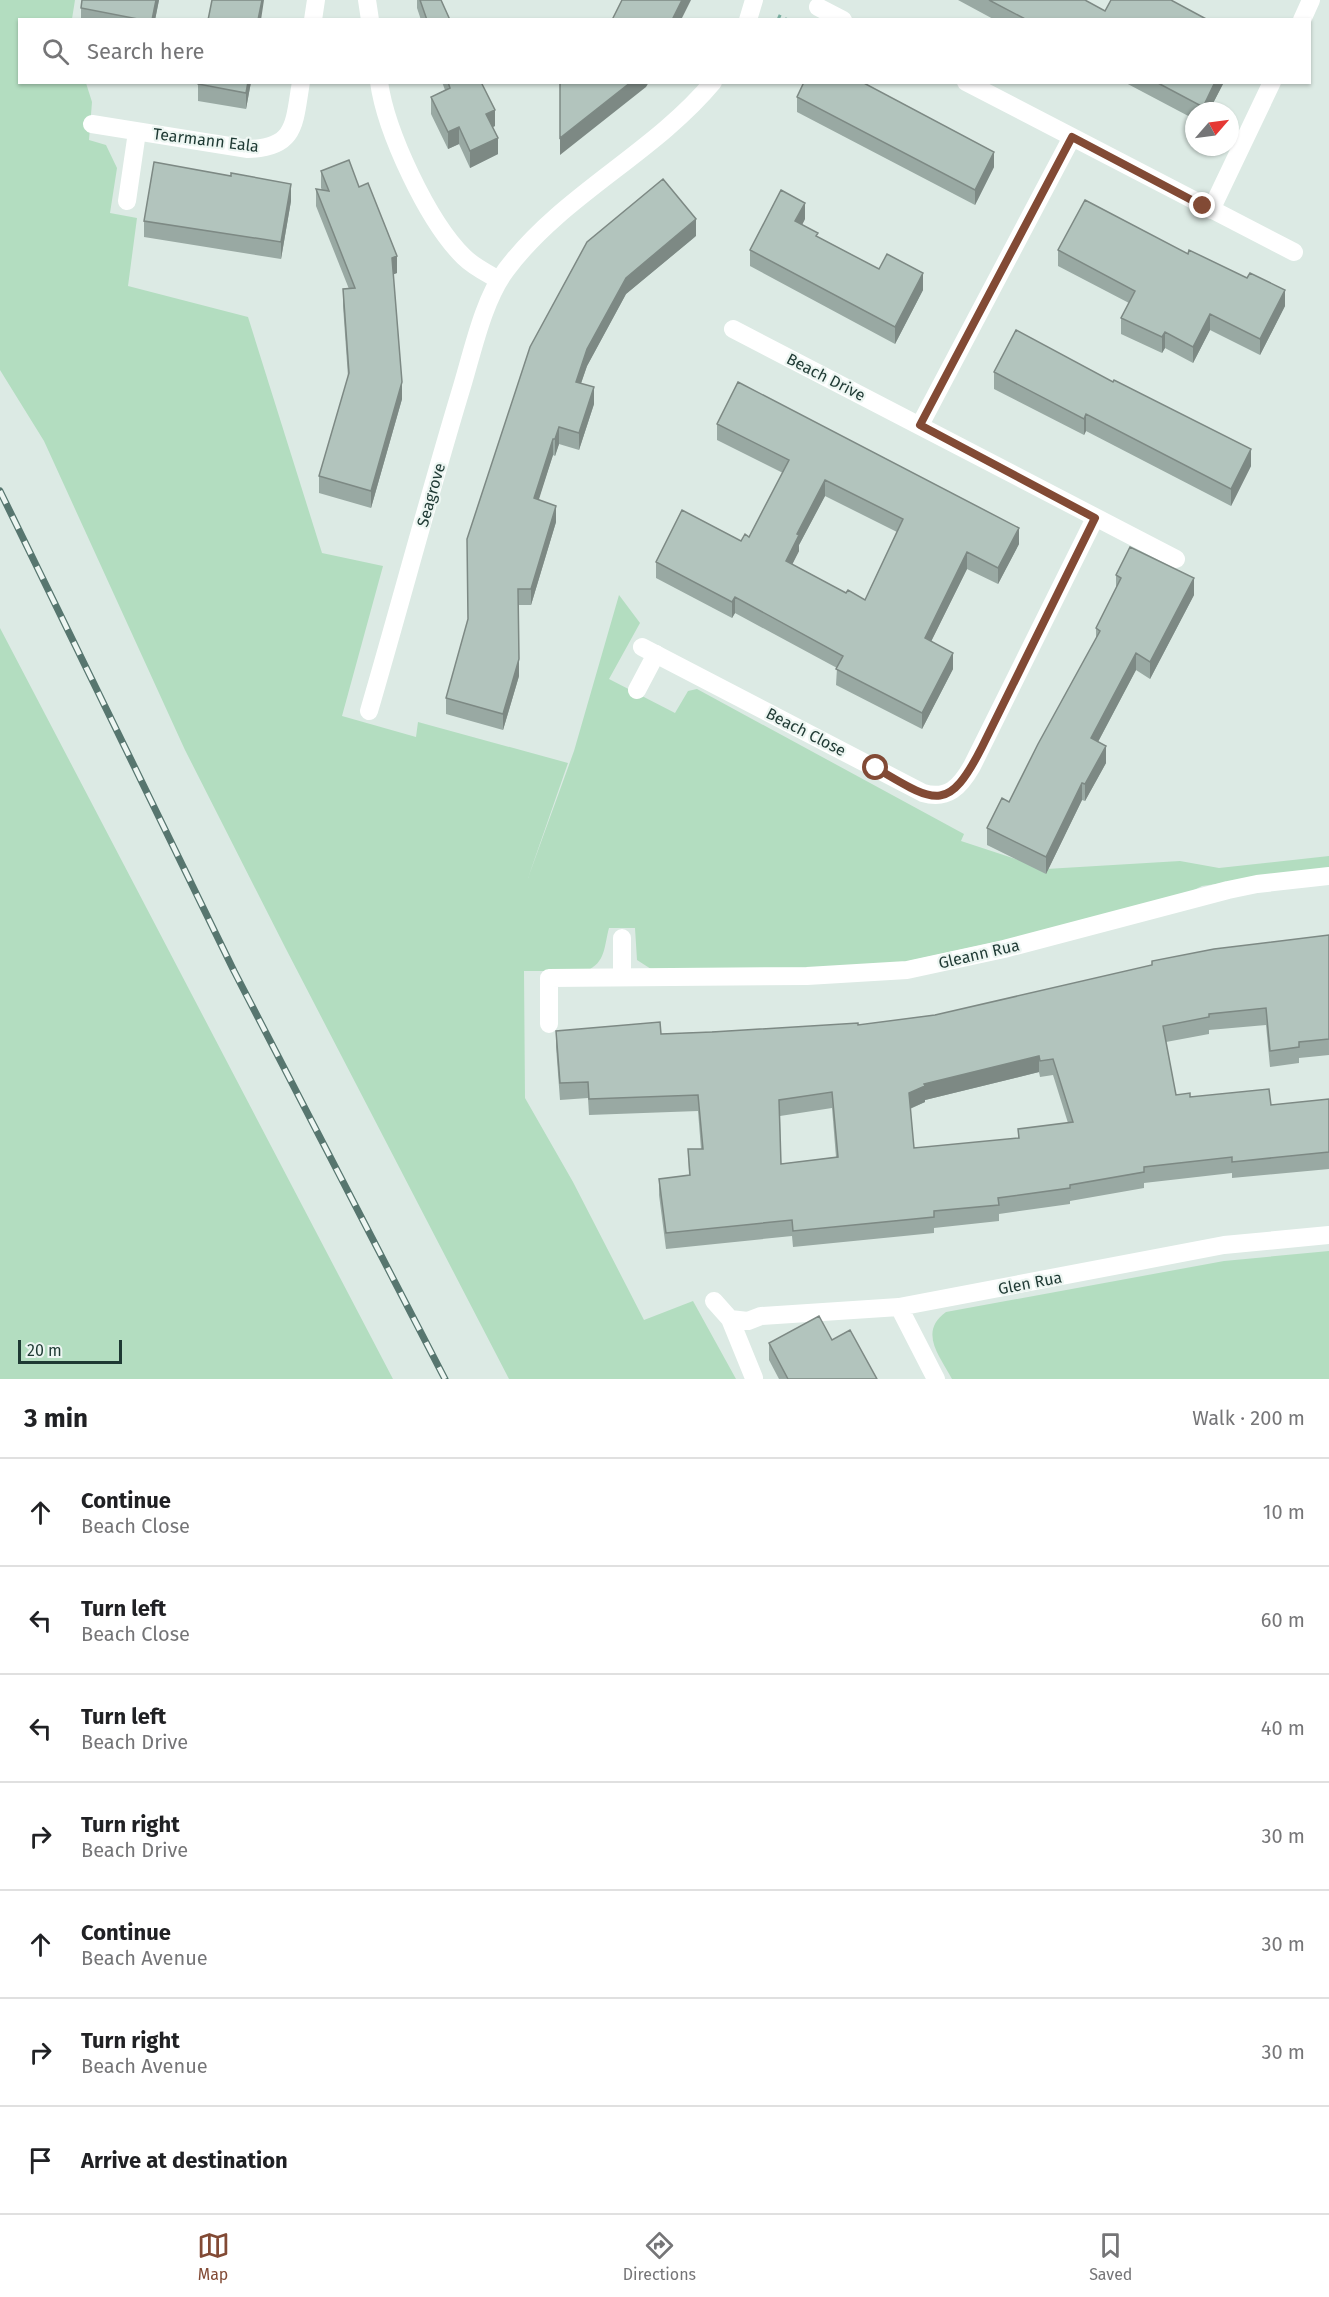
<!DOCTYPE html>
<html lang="en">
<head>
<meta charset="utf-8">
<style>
  :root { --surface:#fff; --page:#f6f6f6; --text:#202124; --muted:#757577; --line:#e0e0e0; --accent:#824a35 }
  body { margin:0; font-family:"Fira Sans",sans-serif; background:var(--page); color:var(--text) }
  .compass { position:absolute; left:1185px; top:102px; width:54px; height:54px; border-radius:50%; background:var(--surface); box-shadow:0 2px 4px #0004; rotate:62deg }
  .scale { position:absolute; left:18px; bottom:15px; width:104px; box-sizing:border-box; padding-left:6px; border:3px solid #1e3933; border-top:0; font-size:16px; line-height:21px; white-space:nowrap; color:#1e3933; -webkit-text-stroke:4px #edf6f2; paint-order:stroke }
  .stop { position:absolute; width:18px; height:18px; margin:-14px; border:4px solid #824a35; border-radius:50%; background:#fff }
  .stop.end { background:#824a35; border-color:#fff; box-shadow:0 2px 6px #0008 }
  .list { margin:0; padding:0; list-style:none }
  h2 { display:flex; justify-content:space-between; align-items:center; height:78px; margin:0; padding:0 24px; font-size:26px }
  h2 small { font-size:20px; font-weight:400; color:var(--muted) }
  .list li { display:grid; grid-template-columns:39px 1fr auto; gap:18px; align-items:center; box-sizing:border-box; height:108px; padding:0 24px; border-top:2px solid var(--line) }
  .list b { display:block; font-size:22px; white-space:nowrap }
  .list p { margin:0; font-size:20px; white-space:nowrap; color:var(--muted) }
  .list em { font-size:20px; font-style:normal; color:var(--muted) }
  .icon { flex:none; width:33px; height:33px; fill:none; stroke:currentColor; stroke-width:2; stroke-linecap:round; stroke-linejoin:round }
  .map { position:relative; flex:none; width:1329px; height:1379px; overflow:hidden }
  .search { position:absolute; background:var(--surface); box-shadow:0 2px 4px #0004; left:18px; right:18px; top:18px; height:66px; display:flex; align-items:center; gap:15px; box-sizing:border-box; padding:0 21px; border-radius:0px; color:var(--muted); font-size:22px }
  .sheet { height:834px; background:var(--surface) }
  nav { display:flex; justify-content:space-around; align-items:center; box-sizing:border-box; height:84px; border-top:2px solid var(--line); background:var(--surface); font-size:16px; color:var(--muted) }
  nav a { display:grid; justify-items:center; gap:3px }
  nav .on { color:var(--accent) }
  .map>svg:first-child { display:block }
  .green { fill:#b3ddc0 }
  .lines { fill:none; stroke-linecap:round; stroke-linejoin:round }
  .path { stroke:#7bafa1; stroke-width:4; stroke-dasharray:3 4.5; stroke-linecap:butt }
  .lane { stroke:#fff; stroke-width:18 }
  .street { stroke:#fff; stroke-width:18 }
  .rail-casing { stroke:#57766f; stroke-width:7 }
  .rail { stroke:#edf6f2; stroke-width:4.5; stroke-dasharray:14; stroke-linecap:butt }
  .wall { fill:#99a9a3; fill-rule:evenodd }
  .shaded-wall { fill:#7d8984 }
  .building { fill:#b2c4bd; stroke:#7d8984; stroke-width:1.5; fill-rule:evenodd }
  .route { stroke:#824a35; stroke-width:8 }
  .labels { text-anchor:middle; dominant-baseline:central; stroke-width:4.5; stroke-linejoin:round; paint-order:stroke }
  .street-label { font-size:16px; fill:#1e3933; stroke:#edf6f2 }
</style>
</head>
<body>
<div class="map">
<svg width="1329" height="1379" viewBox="0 0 1329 1379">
  <rect width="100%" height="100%" fill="#dceae4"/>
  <!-- green -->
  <path class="green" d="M0,0h75l-3,19 -52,1v62l66,1 6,19 -3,38 17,5 11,23 -7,45 27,5 -9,68 120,31 74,236 61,13 -41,150 74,21 2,-15 150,41 -40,115 46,-127 45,-156 21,28 -31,56 66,34 13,-22 9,-2 267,145 -3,7 85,28 134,-8 39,7 110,-12v12l-127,18 -12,6 -163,43 -123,27 -45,5 -208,2 -14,-9 -2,-32h-26c-5,18 -3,35 -23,43h-62l1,127 48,84 71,138 49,-19 43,78h-227l-223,-430 -101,-199 -141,-309 -44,-71z
    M0,628l393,751h-393z
    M1329,1251v128h-377c-12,-23 -34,-47 -6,-67l278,-51z"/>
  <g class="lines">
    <!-- path -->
    <path class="path" d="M778,16l9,4"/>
    <!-- lane -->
    <path class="lane" d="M127,201l10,-69
      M637,690l19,-36"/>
    <!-- street -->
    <path class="street" d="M367,0l3,20
      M818,7l25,13
      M313,20l3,-20
      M748,20l6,-20
      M1302,20l9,-20
      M379,82c7,50 49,140 85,175 10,10 23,16 35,23
      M966,82l328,170
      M92,124l156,25c49,-1 46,-27 53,-67
      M1211,210l61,-128
      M733,329l443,230
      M920,425l152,-288
      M642,647l281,146c25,7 37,-6 49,-27l123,-248
      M369,711c31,-106 59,-212 91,-318 12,-38 22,-91 46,-123 56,-75 147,-116 207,-188
      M622,938v39
      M549,1024v-46l258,-2 100,-6 97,-21 224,-59 29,-6 72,-8
      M714,1301l16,18 24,59
      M899,1307l37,72
      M730,1319l18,2 13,-5 138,-9 325,-62 105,-10"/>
    <defs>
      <path id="rail" d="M0,491l234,480 211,408"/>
    </defs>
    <!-- rail casing -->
    <use href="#rail" class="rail-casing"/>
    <!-- rail -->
    <use href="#rail" class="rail"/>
  </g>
  <!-- wall -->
  <path class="wall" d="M82,0h77l-4,20h-74v-12z
    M417,0h24l9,20h-29l-4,-12z
    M958,0h127l20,11 103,9h-213z
    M198,82h53l-5,27 -48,-8z
    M442,82h39l14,44 -2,1 5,27 -28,14 -11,-24 -11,5 -17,-35v-17l14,-7z
    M1124,82h100l-15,29h-15v8z
    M797,97l197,70 -19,38 -178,-93z
    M321,171l38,16 38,86 -4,1 9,125 -31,109 -52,-15v-17l29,-99 -5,-71v-17h6l-33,-83v-17l6,1 -1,-2z
    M291,201l-10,58 -137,-22v-16z
    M805,219l-3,6 16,12 61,32 44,21 -28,54 -145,-78v-16z
    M696,236l-70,58 -39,72 -6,17 13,21 -15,46 -20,-6 -4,12 -2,-1 -15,45 18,22 -25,83h-13l1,71 -16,54 -57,-16v-16l22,-78 62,-273z
    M1058,250l227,56 -25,49 -50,-25 -17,33 -28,-15 -3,5 -41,-19v-16l8,-15 -71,-37z
    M994,372l257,94 -20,40 -145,-75 -2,4 -90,-46z
    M717,424l302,120 -21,40 -31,-15 -36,72 22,28 -31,60 -86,-44 1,-17 -102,-55 -3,5 -76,-40v-16l85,-21 8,-4 34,-64 -66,-33zM825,496l72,36 -32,68 -19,-7 -54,-29 7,-13v-6z
    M1116,575l78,20 -44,84 -14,-9 -38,72 8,21 -21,38 -3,-1 -36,74 -59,-29v-17l22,-26 87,-163v-11l20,-39z
    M1329,935v120l-30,3v5l-29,4 -4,-42 -57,5v4l-43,8 10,53 95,10 58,-6v70l-97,9v-5l-88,10v5l-74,13v3l-71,10v7l-65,7v5l-141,14 -1,-11 -126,13 -7,-54v-16l30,-4 -1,-26h13l-3,-38 -109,4 -1,-17 -28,2 -4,-53v-16l105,3 197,-9 77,-10 217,-49v-5zM1039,1072l1,5 13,-2 15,48 -50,6v10l-104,9 -4,-39 15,-7v-2zM832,1108l4,49 -55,7 -1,-48z
    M832,1340l45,39h-98l-10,-19v-17z"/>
  <!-- shaded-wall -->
  <path class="shaded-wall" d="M156,0h3l-4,20h-3z
    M262,0h2l-3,20h-3z
    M682,0h9l-10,20h-9z
    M248,82h3l-5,27v-16z
    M631,82h18l-3,5 -86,68v-17z
    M1215,82h9l-15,29h-6v-4z
    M495,110v16l-9,4v-16z
    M459,127v17l-11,5v-17z
    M498,138v16l-28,14v-17z
    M994,152v15l-19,38v-15z
    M291,184v17l-10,58v-17z
    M805,203v16l-10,19v-17z
    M696,219v17l-70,58 -39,72 -11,32v-16l11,-33 39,-71z
    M397,256v17l-5,2v-17z
    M923,273v17l-28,54v-17z
    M1285,290v16l-25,49v-16z
    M1210,314v16l-17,33v-16z
    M1165,332v16l-3,5v-16z
    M402,382v17l-31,109v-17z
    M594,387v17l-15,46v-17z
    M1086,414v17l-2,4v-16z
    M559,427v17l-4,12v-17z
    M553,439v16l-19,60v-17z
    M1251,449v17l-20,40v-17z
    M825,480v16l-26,49v6l-13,26v-16l11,-27z
    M556,506v16l-25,83v-16z
    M1019,528v16l-21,40v-16z
    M967,552v17l-42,85v-16z
    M1194,578v17l-44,84v-17z
    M735,597v16l-3,5v-16z
    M953,653v16l-31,60v-16z
    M1136,653v17l-45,85v-17z
    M519,659v17l-16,54v-16z
    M1106,746v17l-21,38v-17z
    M1082,783v17l-36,74v-17z
    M1039,1056v16l-114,28v2l-16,7v-16l15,-9z"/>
  <!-- building -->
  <path class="building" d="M82,0h74l-4,20h-9l-62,-12z
    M212,0h50l-4,20h-50z
    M420,0h21l9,20h-23z
    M622,0h60l-10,20h-60z
    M989,0h96l20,11 6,-11h60l37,20h-181z
    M198,82h50l-2,11 -48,-9z
    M448,82h33l14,28 -9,4 12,24 -28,13 -11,-24 -11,5 -17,-35 19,-9z
    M560,82h71l-71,56z
    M804,82h58l132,70 -19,38 -178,-93z
    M1156,82h59l-12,25z
    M349,160l10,27 9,-4 29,73 -5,2 10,124 -31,109 -52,-15 30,-103 -6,-84 12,-1 -39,-99 13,2 -8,-20z
    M154,162l77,14v-3l60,11 -10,58 -137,-21z
    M663,179l33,40 -70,59 -39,71 -11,33 18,5 -15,46 -20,-6 -4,12h-2l-19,59 22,8 -25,83h-13l1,70 -16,55 -57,-16 22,-79 -1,-80 63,-192 57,-105z
    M781,190l24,13 -10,18 23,12 -2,3 63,33 8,-15 36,19 -28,54 -145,-77z
    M1085,200l103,54 1,-4 58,28 3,-5 35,17 -25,49 -50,-25 -17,33 -28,-15 -3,5 -41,-19 14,-27 -77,-41z
    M1016,330l97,52 1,-2 137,69 -20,40 -145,-75 -2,5 -90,-47z
    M738,382l281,146 -21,40 -31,-16 -42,86 28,15 -31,60 -86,-44 7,-13 -108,-59 -3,5 -76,-40 26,-52 59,31 4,-7 4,3 40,-77 -72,-36zM825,480l78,39 -38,81 -17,-10 -2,3 -60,-32 13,-26 -2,-1z
    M1130,547l64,31 -44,84 -14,-9 -45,85 15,8 -21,38 -3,-1 -36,74 -59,-29 15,-30 7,4 29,-58 62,-113 -4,-3 25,-50 -5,-3z
    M1329,935v104l-30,3v5l-29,4 -4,-43 -57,6v3l-46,9 13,69 14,-2v4l79,-8 2,16 58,-6v53l-97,10v-5l-88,10v5l-74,13v3l-72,10 1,7 -65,6v6l-141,14 -1,-11 -126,13 -7,-54 31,-4 -2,-26h15l-5,-54 -109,4 -1,-17 -28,1 -4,-52 104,-9 1,12 51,-2 146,-9v2l77,-10 217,-50v-4l62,-12zM1039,1056l1,5 13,-2 20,63 -55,7 1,9 -105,10 -5,-55 16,-7 -1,-2zM832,1092l6,65 -57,7 -2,-64z
    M819,1316l13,24 18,-10 27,49h-89l-19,-36z"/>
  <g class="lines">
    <!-- route -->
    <path class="route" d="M876,768c59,35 72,46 106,-21l113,-229 -175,-93 152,-288 131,69"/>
  </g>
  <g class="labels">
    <!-- street labels -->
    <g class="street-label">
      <text transform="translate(206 140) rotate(7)">Tearmann Eala</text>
      <text transform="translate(826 377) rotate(27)">Beach Drive</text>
      <text transform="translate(431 495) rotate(-74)">Seagrove</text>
      <text transform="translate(806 732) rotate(27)">Beach Close</text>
      <text transform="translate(979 954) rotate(-13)">Gleann Rua</text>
      <text transform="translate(1030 1283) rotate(-11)">Glen Rua</text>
    </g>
  </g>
</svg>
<svg class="compass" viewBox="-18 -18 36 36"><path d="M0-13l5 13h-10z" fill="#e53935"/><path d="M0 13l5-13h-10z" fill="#757577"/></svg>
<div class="scale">20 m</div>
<div class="stop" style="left:876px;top:768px"></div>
<div class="stop end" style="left:1203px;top:206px"></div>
<div class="search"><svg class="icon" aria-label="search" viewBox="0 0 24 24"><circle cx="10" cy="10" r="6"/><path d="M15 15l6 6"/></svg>Search here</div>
</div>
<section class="sheet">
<h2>3 min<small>Walk · 200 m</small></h2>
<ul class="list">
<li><svg class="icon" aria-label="ahead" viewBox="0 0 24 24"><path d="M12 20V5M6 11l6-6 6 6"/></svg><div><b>Continue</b><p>Beach Close</p></div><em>10 m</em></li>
<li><svg class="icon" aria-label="left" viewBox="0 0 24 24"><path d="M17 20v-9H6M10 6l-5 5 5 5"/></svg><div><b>Turn left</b><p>Beach Close</p></div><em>60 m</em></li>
<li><svg class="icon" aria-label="left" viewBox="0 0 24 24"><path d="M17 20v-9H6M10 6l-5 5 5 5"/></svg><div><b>Turn left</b><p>Beach Drive</p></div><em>40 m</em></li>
<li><svg class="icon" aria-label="right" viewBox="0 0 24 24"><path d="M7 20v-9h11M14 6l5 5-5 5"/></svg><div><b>Turn right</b><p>Beach Drive</p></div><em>30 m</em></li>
<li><svg class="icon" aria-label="ahead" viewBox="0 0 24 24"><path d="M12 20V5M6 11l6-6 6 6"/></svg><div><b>Continue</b><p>Beach Avenue</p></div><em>30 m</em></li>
<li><svg class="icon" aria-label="right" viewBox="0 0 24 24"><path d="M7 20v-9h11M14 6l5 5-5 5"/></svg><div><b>Turn right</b><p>Beach Avenue</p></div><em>30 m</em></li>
<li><svg class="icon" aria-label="arrive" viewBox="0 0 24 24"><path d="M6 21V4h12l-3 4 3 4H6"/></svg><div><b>Arrive at destination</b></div></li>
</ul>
</section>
<nav>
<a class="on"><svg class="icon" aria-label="map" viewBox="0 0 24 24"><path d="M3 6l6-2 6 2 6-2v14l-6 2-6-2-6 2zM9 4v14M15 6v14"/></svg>Map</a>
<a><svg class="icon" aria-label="directions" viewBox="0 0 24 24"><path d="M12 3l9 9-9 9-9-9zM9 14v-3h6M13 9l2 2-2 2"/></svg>Directions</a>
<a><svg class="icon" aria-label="saved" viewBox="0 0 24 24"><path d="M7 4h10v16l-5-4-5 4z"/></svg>Saved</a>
</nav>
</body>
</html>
